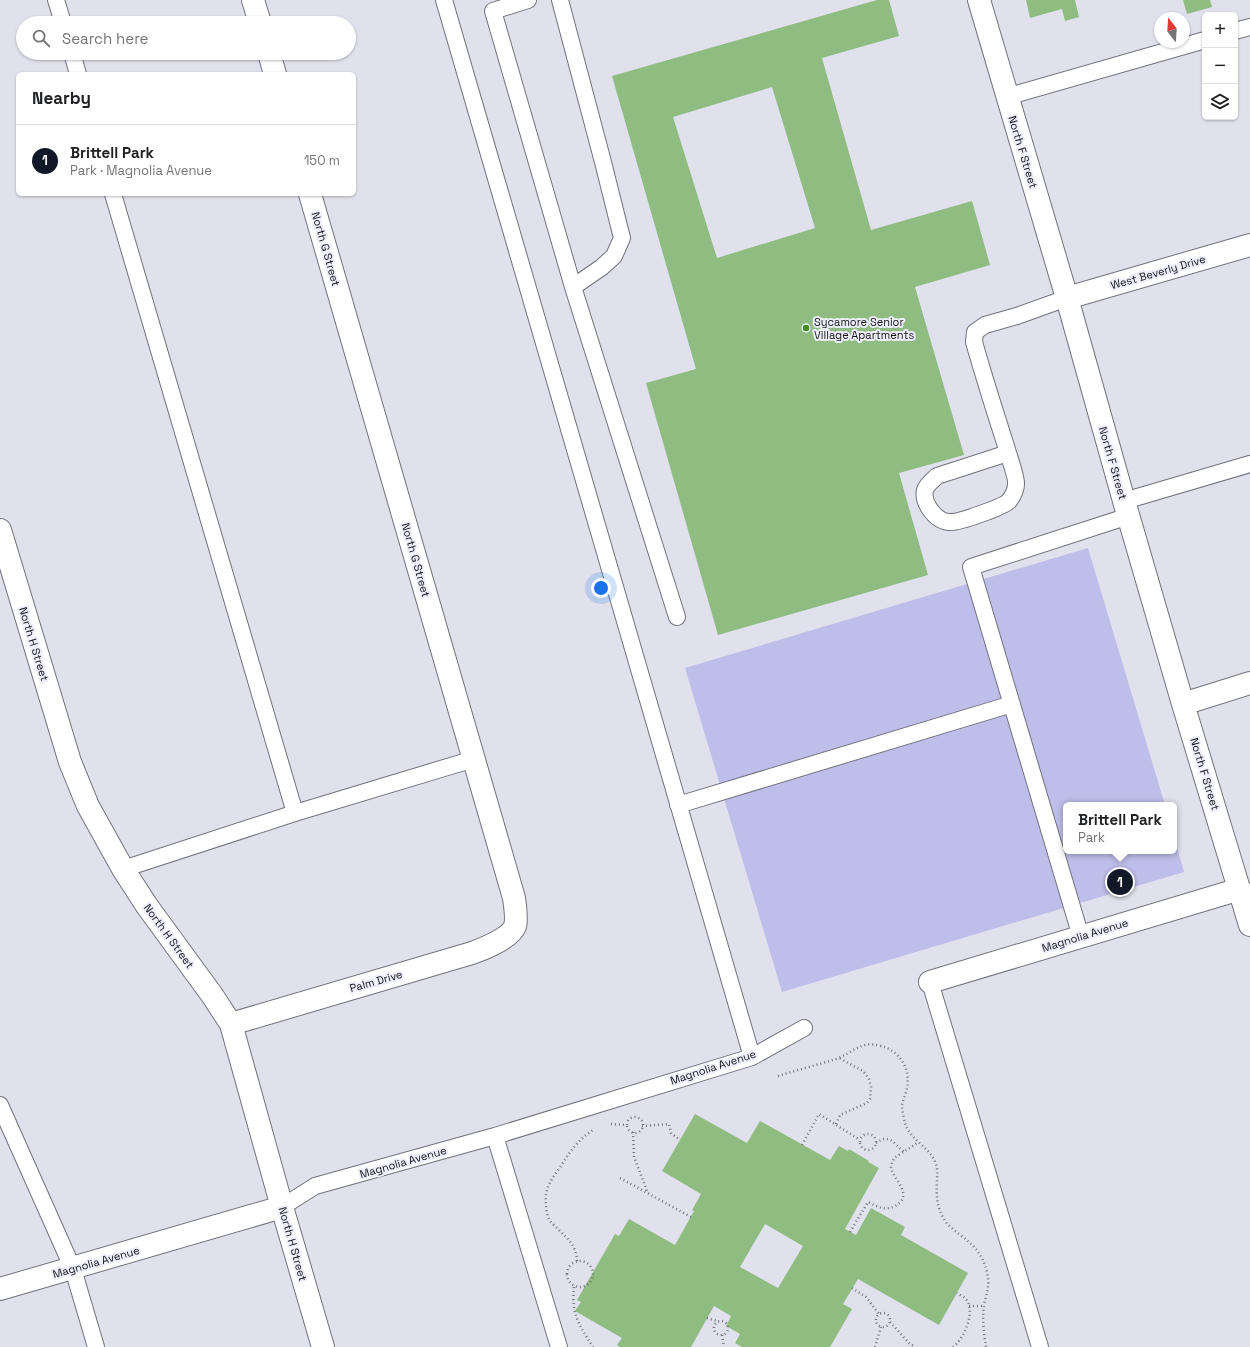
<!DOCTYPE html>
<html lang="en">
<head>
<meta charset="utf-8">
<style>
  :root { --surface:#fff; --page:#f6f6f6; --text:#202124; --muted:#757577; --line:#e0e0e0; --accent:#111827 }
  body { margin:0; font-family:"Space Grotesk",sans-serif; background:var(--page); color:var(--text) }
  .controls { position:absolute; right:12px; top:12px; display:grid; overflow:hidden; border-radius:6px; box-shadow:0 1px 3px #0004 }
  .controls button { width:36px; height:36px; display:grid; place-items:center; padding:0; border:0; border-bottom:1px solid var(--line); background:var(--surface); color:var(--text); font:20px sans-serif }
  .compass { position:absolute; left:1154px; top:12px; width:36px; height:36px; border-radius:50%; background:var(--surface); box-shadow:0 1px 3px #0004; rotate:343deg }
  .you { position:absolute; left:601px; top:588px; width:14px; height:14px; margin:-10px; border:3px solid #fff; border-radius:50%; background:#1a73e8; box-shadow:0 0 0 6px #1a73e833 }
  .badge { display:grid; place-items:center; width:26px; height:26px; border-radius:50%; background:var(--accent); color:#fff; font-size:13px; font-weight:700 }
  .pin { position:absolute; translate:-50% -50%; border:2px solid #fff; box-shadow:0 1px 4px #0006 }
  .popup { position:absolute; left:1063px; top:802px; width:114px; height:52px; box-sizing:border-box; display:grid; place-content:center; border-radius:6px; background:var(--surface); filter:drop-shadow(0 1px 3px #0005); font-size:13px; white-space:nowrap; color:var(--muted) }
  .popup b { font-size:15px; color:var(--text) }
  .popup::after { content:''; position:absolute; left:50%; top:100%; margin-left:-8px; border:8px solid transparent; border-top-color:var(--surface) }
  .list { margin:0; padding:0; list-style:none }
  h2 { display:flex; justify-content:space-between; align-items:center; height:52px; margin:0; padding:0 16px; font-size:17px }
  h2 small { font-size:13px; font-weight:400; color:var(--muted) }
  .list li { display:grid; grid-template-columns:26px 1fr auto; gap:12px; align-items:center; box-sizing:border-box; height:72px; padding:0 16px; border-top:1px solid var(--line) }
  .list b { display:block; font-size:15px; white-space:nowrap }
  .list p { margin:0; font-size:13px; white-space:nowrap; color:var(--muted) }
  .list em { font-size:13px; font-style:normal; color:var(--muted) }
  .icon { flex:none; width:22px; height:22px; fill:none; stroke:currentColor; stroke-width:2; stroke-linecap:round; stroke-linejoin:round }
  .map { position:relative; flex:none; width:1250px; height:1347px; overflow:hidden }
  .search { position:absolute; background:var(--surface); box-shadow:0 1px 3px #0004; left:16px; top:16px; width:340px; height:44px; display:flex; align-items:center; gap:10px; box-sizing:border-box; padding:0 14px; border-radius:22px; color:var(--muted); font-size:15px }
  .panel { position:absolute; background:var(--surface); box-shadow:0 1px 3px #0004; left:16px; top:72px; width:340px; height:124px; border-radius:6px }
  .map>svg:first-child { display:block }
  .green { fill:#bebeea }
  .building { fill:#8ebc81; fill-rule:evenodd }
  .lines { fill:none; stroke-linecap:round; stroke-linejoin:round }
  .service-casing { stroke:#71727c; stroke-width:18 }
  .minor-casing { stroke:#71727c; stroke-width:24 }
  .tertiary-casing { stroke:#71727c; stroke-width:24 }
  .path { stroke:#72727a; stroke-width:2.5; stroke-dasharray:1 3; stroke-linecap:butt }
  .service { stroke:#fff; stroke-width:16 }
  .minor { stroke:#fff; stroke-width:22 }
  .tertiary { stroke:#fff; stroke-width:22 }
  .poi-dot { fill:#458a2e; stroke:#eeeefb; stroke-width:1.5 }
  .labels { text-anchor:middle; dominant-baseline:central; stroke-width:4; stroke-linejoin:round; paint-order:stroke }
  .street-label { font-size:11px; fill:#141418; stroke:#eeeefb }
  .poi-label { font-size:11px; fill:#141418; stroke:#eeeefb; text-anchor:start }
</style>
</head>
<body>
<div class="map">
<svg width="1250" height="1347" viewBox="0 0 1250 1347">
  <rect width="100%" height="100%" fill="#e1e1ed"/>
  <!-- green -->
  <path class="green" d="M1088,548l77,257h-99v46h108v-14l10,35 -402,120 -97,-324z"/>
  <!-- building -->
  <path class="building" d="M877,0h12l10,36 -77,22 49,172 101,-29 18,64 -75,22 49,168 -65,18 29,102 -210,60 -72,-252 50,-14 -84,-293zM772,87l43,141 -98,30 -44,-141z
    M1026,0h49l4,17 -14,4 -3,-12 -32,9z
    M1183,0h27l2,7 -25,7z
    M695,1114l52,29 13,-22 70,39 9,-14 9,5 1,-2 20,12 -1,1 11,6 -34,61 11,6 15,-27 34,19 -4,8 67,38 -29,52 -81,-46 -15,25 9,5 -22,38h-88l-7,-4 5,-9 -14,-8 5,-10 -17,-10 -23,41h-71l-3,-2 5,-7 -47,-27 6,-9 -4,-2 38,-66 4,2 10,-17 46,26 19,-34 -2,-1 9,-16 -39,-23zM765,1224l38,22 -25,42 -38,-21z"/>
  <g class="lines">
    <defs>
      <path id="service" d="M56,0l7,23
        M444,0l308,1057
        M528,0l-35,11 80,276 104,330
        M560,0l43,162 19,76 -8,18 -12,11 -29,20
        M1235,31l15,-4
        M72,53l6,21
        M1006,97l199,-57
        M113,194l182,619
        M1008,453l-71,23c-4,4 -10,8 -12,14 -3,13 11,32 25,32 8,1 53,-15 59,-21 3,-4 7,-11 7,-17 1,-6 -8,-30 -10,-38 -11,-34 -22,-69 -32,-104l1,-10 10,-7 32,-9 50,-18
        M1124,501l126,-37
        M678,805l334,-101
        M123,869l172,-56 179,-54
        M1081,937l-110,-370 158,-51
        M930,982l110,365
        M0,1105l73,164 23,78
        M495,1136l64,211
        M282,1207l33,-21 180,-50 257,-79 52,-29"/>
      <path id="minor" d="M253,0l7,23
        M979,0l88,298 57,203 59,203 67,221
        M269,53l6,21
        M1067,298l183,-53
        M1183,704l67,-21
        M930,982l310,-93
        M231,1024l241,-71c11,-4 39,-15 43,-27 2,-6 0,-21 -1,-28l-204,-704
        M0,1289l282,-82"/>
      <path id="tertiary" d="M0,530l70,232 18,44 35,63 24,37 65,89 19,29 51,183 41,140"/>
    </defs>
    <!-- service casing -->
    <use href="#service" class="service-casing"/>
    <!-- minor casing -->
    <use href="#minor" class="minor-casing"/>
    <!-- tertiary casing -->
    <use href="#tertiary" class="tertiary-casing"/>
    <!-- path -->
    <path class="path" d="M778,1076c19,-6 39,-11 58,-17 17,-6 24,-19 45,-13 19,5 30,23 26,42 -1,6 -4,11 -5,17 0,6 2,15 4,21 7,16 24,21 30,38 2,6 1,11 1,17 -1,14 0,27 7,38 3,6 10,11 15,15 15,11 23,19 28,38 3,15 0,19 -3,33 -2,13 0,29 2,42
      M627 1125a8 8 0 1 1 16 0a8 8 0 1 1-16 0Z
      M611,1124l16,1
      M836,1124l4,-9 27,-12 3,-4 1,-12 -2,-8 -6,-8 -24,-13
      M642,1126l27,-2 2,9 9,7
      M633,1132l1,25 13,34
      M860 1142a8 8 0 1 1 16 0a8 8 0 1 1-16 0Z
      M876,1143c14,-10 17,0 28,9
      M802,1145l17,-31 41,26
      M620,1178l71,39
      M850,1232l18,-30c10,5 17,9 27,4 20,-11 -2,-26 -4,-39 0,-3 2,-6 3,-9l25,-16
      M567 1274a13 13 0 1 1 26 0a13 13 0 1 1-26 0Z
      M577,1261c-1,-16 -9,-22 -20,-33 -2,-2 -6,-5 -8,-9 -2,-4 -3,-10 -3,-15 -2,-16 6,-25 15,-38 9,-15 18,-27 32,-36
      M574,1287c-3,27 5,38 19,60
      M852,1288l14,9 13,17
      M969,1306h15
      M876 1320a7 7 0 1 1 14 0a7 7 0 1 1-14 0Z
      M707,1318l10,3
      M714 1328a7 7 0 1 1 14 0a7 7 0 1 1-14 0Z
      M890,1322l19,21 6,4
      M722,1335l2,12
      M875,1347l6,-20
      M953,1347c11,-8 24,-37 12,-49 -2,-2 -6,-3 -8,-5"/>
    <!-- service -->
    <use href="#service" class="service"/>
    <!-- minor -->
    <use href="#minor" class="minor"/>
    <!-- tertiary -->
    <use href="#tertiary" class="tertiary"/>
  </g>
  <!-- markers -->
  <circle class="poi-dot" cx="806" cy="328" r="4"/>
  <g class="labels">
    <!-- street labels -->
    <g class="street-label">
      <text transform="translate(1023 152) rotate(73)">North F Street</text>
      <text transform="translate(326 249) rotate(74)">North G Street</text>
      <text transform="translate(1158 272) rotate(-16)">West Beverly Drive</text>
      <text transform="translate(1113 463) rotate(74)">North F Street</text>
      <text transform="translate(416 560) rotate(74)">North G Street</text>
      <text transform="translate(34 644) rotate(73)">North H Street</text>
      <text transform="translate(1205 774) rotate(73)">North F Street</text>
      <text transform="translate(1085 935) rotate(-17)">Magnolia Avenue</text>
      <text transform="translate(169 936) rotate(54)">North H Street</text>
      <text transform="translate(376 981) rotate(-16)">Palm Drive</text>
      <text transform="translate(713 1067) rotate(-18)">Magnolia Avenue</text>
      <text transform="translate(403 1162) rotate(-16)">Magnolia Avenue</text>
      <text transform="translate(293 1244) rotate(74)">North H Street</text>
      <text transform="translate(96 1262) rotate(-16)">Magnolia Avenue</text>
    </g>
    <!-- poi labels -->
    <g class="poi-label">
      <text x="814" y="322">Sycamore Senior<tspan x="814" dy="13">Village Apartments</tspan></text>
    </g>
  </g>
</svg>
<div class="controls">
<button>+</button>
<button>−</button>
<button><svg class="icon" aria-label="layers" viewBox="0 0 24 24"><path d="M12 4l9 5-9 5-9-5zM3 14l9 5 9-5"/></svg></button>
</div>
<svg class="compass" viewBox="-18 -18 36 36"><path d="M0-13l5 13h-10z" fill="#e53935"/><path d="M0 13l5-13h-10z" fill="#757577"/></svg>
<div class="you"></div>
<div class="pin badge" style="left:1120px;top:882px">1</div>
<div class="popup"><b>Brittell Park</b>Park</div>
<div class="search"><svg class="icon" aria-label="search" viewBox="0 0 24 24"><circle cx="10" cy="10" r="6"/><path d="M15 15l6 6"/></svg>Search here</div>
<section class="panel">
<h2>Nearby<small></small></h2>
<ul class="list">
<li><span class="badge">1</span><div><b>Brittell Park</b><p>Park · Magnolia Avenue</p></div><em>150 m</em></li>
</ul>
</section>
</div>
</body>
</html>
